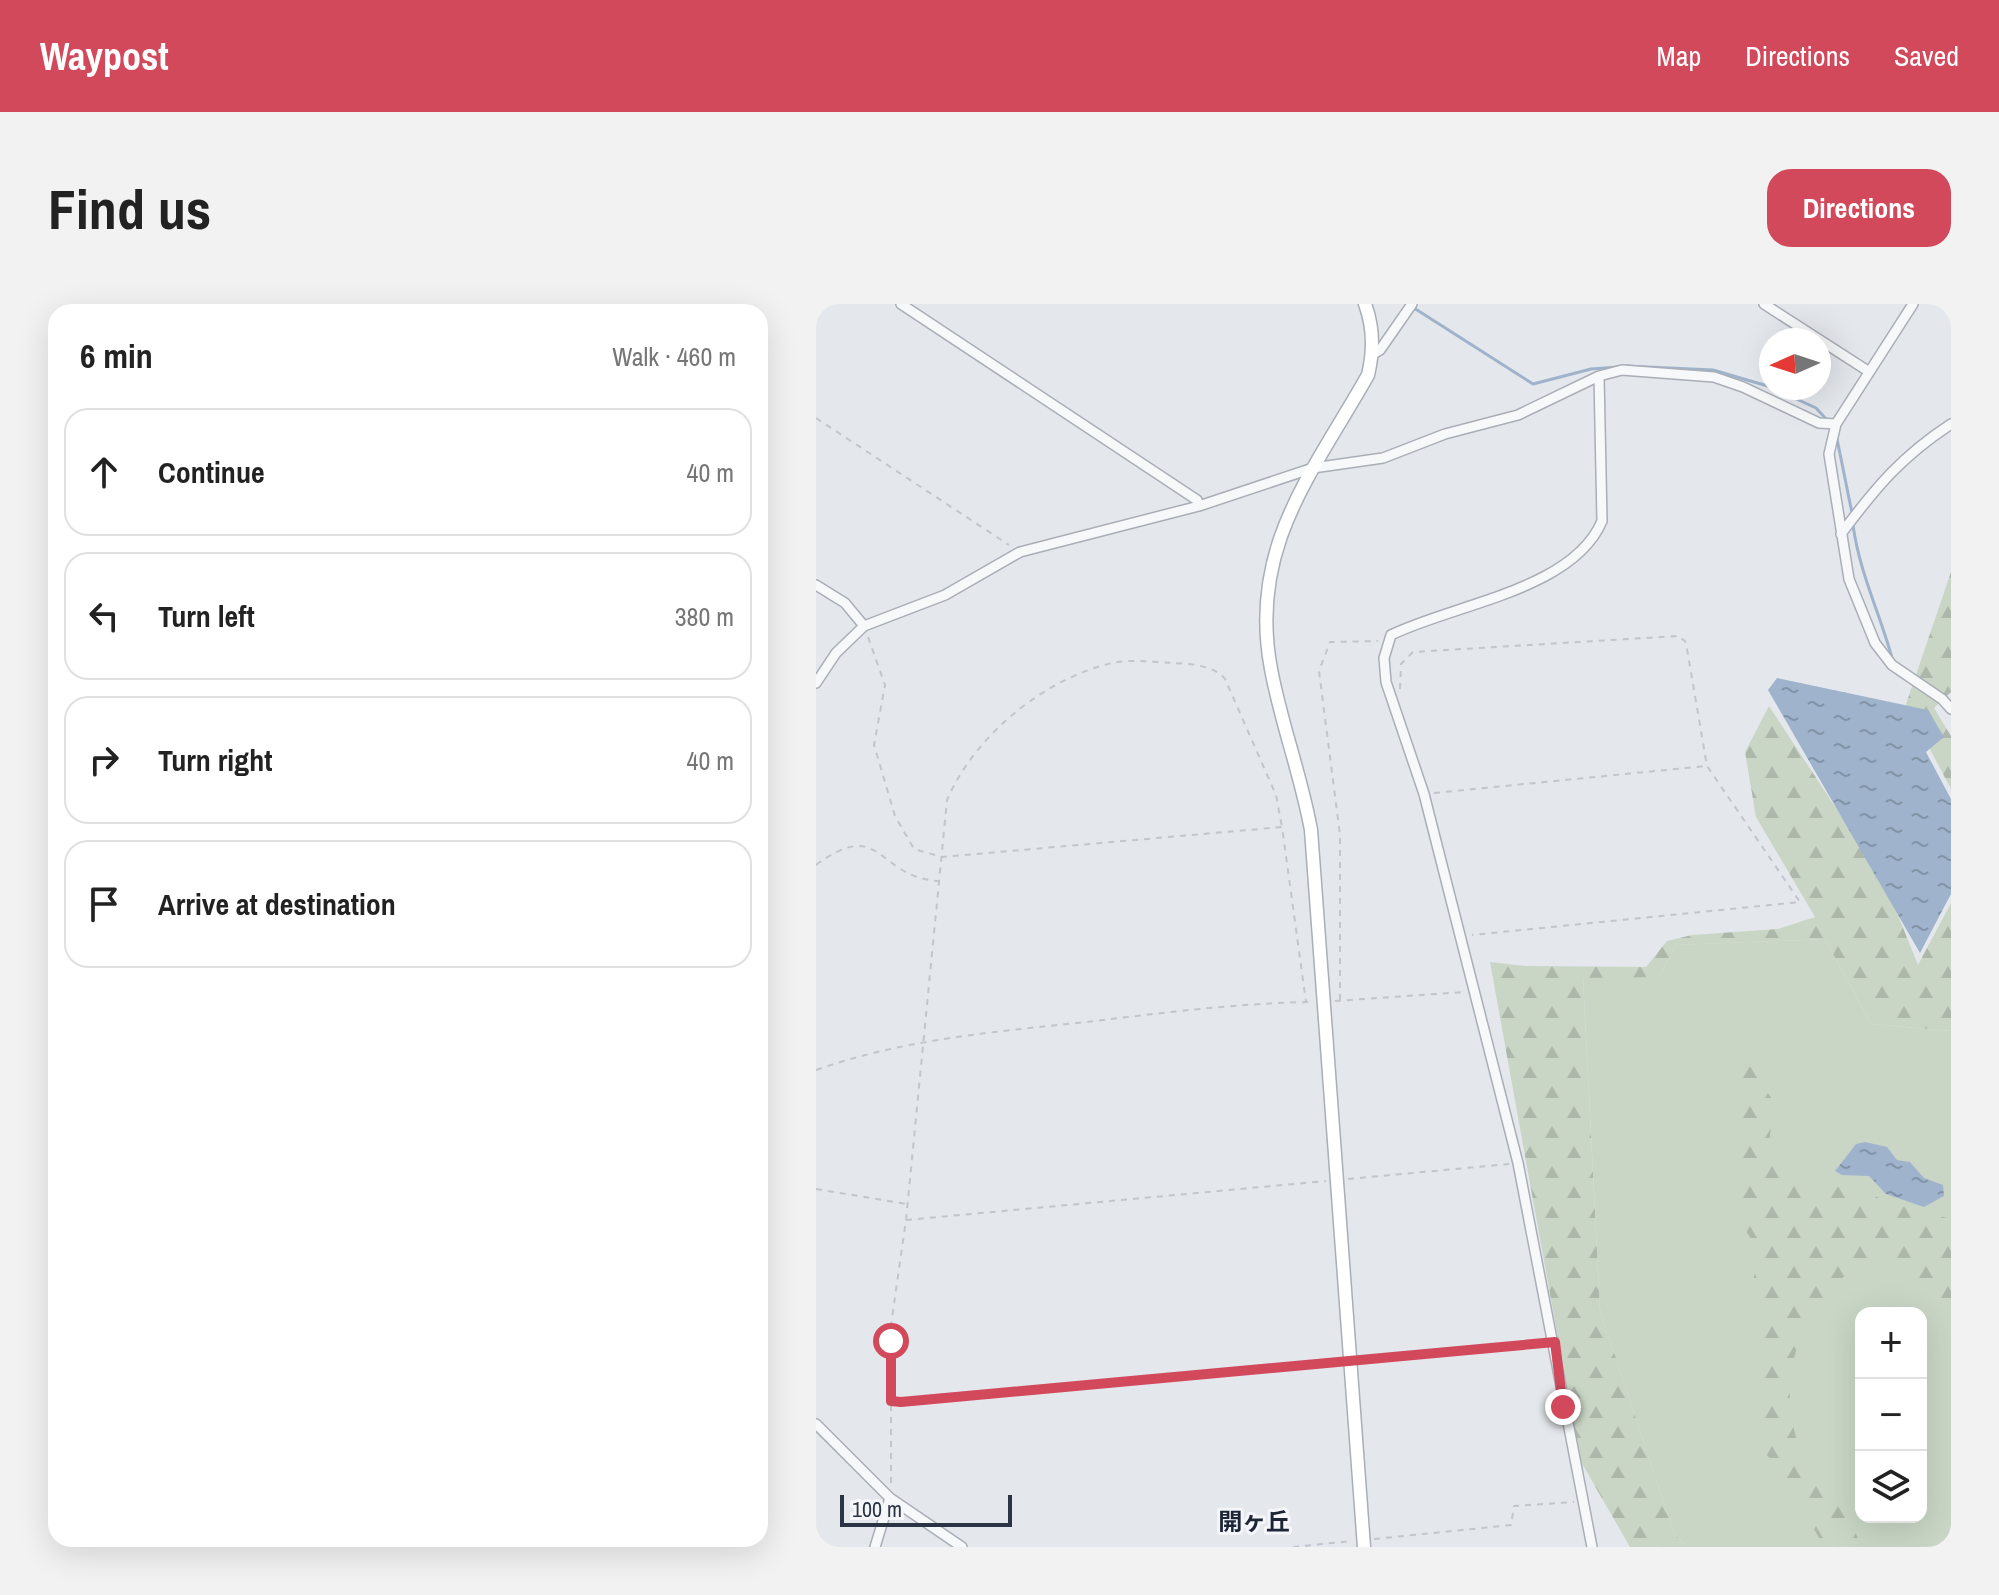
<!DOCTYPE html>
<html lang="en">
<head>
<meta charset="utf-8">
<style>
  :root { --surface:#fff; --page:#f2f2f2; --text:#222; --muted:#767676; --line:#e0e0e0; --accent:#d1495b }
  body { margin:0; font-family:"Archivo Narrow","Noto Sans JP",sans-serif; background:var(--page); color:var(--text) }
  .controls { position:absolute; right:24px; bottom:24px; display:grid; overflow:hidden; border-radius:16px; box-shadow:0 8px 32px #0002 }
  .controls button { width:72px; height:72px; display:grid; place-items:center; padding:0; border:0; border-bottom:2px solid var(--line); background:var(--surface); color:var(--text); font:40px sans-serif }
  .compass { position:absolute; left:943px; top:24px; width:72px; height:72px; border-radius:50%; background:var(--surface); box-shadow:0 8px 32px #0002; rotate:267deg }
  .scale { position:absolute; left:24px; bottom:20px; width:172px; box-sizing:border-box; padding-left:8px; border:4px solid #2b3445; border-top:0; font-size:22px; line-height:28px; white-space:nowrap; color:#2b3445; -webkit-text-stroke:6px #f4f6f9; paint-order:stroke }
  .stop { position:absolute; width:24px; height:24px; margin:-18px; border:6px solid #d1495b; border-radius:50%; background:#fff }
  .stop.end { background:#d1495b; border-color:#fff; box-shadow:0 2px 8px #0008 }
  .list { margin:0; padding:0; list-style:none }
  h2 { display:flex; justify-content:space-between; align-items:center; height:104px; margin:0; padding:0 32px; font-size:34px }
  h2 small { font-size:26px; font-weight:400; color:var(--muted) }
  .list li { display:grid; grid-template-columns:52px 1fr auto; gap:24px; align-items:center; box-sizing:border-box; height:128px; margin:0 16px 16px; padding:0 16px; border:2px solid var(--line); border-radius:24px }
  .list b { display:block; font-size:30px; white-space:nowrap }
  .list em { font-size:26px; font-style:normal; color:var(--muted) }
  .icon { flex:none; width:44px; height:44px; fill:none; stroke:currentColor; stroke-width:2; stroke-linecap:round; stroke-linejoin:round }
  .map { position:relative; flex:none; width:1135px; height:1243px; overflow:hidden; border-radius:24px }
  header { display:flex; align-items:center; gap:48px; box-sizing:border-box; height:112px; padding:0 40px; background:var(--accent); color:#fff }
  header strong { font-size:38px }
  nav { display:flex; gap:44px; margin-inline-start:auto; font-size:28px }
  .intro { display:flex; align-items:center; justify-content:space-between; box-sizing:border-box; height:192px; padding:0 48px }
  h1 { margin:0; font-size:56px }
  .button { padding:20px 36px; border-radius:24px; background:var(--accent); color:#fff; font-size:28px; font-weight:700 }
  main { display:flex; gap:48px; padding:0 48px }
  aside { flex:1; background:var(--surface); border-radius:24px; box-shadow:0 8px 32px #0002 }
  .map>svg:first-child { display:block }
  .green { fill:#c9d6c5; fill-rule:evenodd }
  .forest { fill:url(#forest-firs) }
  .water { fill:url(#water-ripples) }
  .lines { fill:none; stroke-linecap:round; stroke-linejoin:round }
  .stream { stroke:#9fb4cc; stroke-width:3 }
  .street-casing { stroke:#a9aeb7; stroke-width:12 }
  .secondary-casing { stroke:#a9aeb7; stroke-width:15 }
  .path { stroke:#c2c5cb; stroke-width:2; stroke-dasharray:6 6; stroke-linecap:butt }
  .street { stroke:#f7f8fa; stroke-width:9 }
  .secondary { stroke:#fff; stroke-width:12 }
  .route { stroke:#d1495b; stroke-width:10 }
  .labels { text-anchor:middle; dominant-baseline:central; stroke-width:6; stroke-linejoin:round; paint-order:stroke }
  .neighbourhood-label { font-size:24px; font-weight:bold; fill:#1d2536; stroke:#f4f6f9 }
</style>
</head>
<body>
<header>
<strong>Waypost</strong>
<nav><a>Map</a><a>Directions</a><a>Saved</a></nav>
</header>
<div class="intro"><h1>Find us</h1><a class="button">Directions</a></div>
<main>
<aside>
<h2>6 min<small>Walk · 460 m</small></h2>
<ul class="list">
<li><svg class="icon" aria-label="ahead" viewBox="0 0 24 24"><path d="M12 20V5M6 11l6-6 6 6"/></svg><div><b>Continue</b></div><em>40 m</em></li>
<li><svg class="icon" aria-label="left" viewBox="0 0 24 24"><path d="M17 20v-9H6M10 6l-5 5 5 5"/></svg><div><b>Turn left</b></div><em>380 m</em></li>
<li><svg class="icon" aria-label="right" viewBox="0 0 24 24"><path d="M7 20v-9h11M14 6l5 5-5 5"/></svg><div><b>Turn right</b></div><em>40 m</em></li>
<li><svg class="icon" aria-label="arrive" viewBox="0 0 24 24"><path d="M6 21V4h12l-3 4 3 4H6"/></svg><div><b>Arrive at destination</b></div></li>
</ul>
</aside>
<div class="map">
<svg width="1135" height="1243" viewBox="0 0 1135 1243">
  <defs>
    <pattern id="forest-firs" width="22" height="20" patternUnits="userSpaceOnUse" patternTransform="scale(2)"><rect width="22" height="20" fill="#c9d6c5"/><path d="M5 1l3.5 6h-7zM16 11l3.5 6h-7z" fill="#adb8ab"/></pattern>
    <pattern id="water-ripples" width="26" height="14" patternUnits="userSpaceOnUse" patternTransform="scale(2)"><rect width="26" height="14" fill="#9fb4cc"/><path d="M2 4q2-2 4 0t4 0M15 11q2-2 4 0t4 0" fill="none" stroke="#8293a7"/></pattern>
  </defs>
  <rect width="100%" height="100%" fill="#e4e7ec"/>
  <!-- green -->
  <path class="green" d="M1009,635l46,85 80,7v516h-264l-13,-14 -74,-223 -17,-333h76l17,-32zM1045,1009h60v204h-60z"/>
  <!-- forest -->
  <path class="forest" d="M1135,268v120l-17,16 17,28v53l-45,-85z
    M953,402l116,177 33,82 33,-62v128l-80,-7 -46,-85 -149,6 -17,32 -76,1 17,332 74,223 13,14h-57l-50,-87 -90,-498 35,4 121,1 21,-26 25,-6 86,-6 37,-12 -59,-100 -11,-65z
    M945,751l5,9 1,28 6,8 -4,48 12,25 20,8 67,11 18,10 65,17v102l-51,-61c-37,1 -61,14 -82,44 -36,53 -39,124 0,177 20,27 32,32 43,66h-37l-40,-72 -18,-21 -6,-66 1,-72 -10,-24 8,-41 -15,-23 -8,-120 1,-42 17,1z"/>
  <!-- water -->
  <path class="water" d="M961,374l151,32 16,27 -18,15 25,47v95l-31,59 -152,-263z
    M1049,838l22,5 10,13 13,2 14,16 19,7 1,11 -20,11 -38,-13 -17,-18 -27,-1 -7,-4 21,-27z"/>
  <g class="lines">
    <!-- stream -->
    <path class="stream" d="M598,4l119,76 58,-15 27,-2
      M810,62l87,4 58,17
      M957,84l43,20 12,13
      M1020,130l16,79
      M1037,221c6,46 27,89 39,133"/>
    <defs>
      <path id="street" d="M85,0l296,196 2,6
        M948,0l104,67
        M1097,0l-77,120 -7,30 20,125 26,64 17,22 50,34 9,10
        M557,50l7,-4 32,-46
        M1025,230c35,-47 61,-78 110,-110
        M0,281l29,18 19,23
        M0,379l20,-30 28,-27 81,-31 75,-43 179,-46 114,-38 70,-10 62,-24 73,-19 81,-39 23,-6 92,7 29,10 76,36 17,1
        M0,1120l74,74 72,49
        M59,1243l15,-49
        M776,1243l-74,-384 -94,-369 -38,-112 -2,-24 7,-23c63,-31 182,-45 211,-114l-3,-145"/>
      <path id="secondary" d="M548,1243l-53,-717c-10,-55 -30,-107 -40,-161 -23,-121 41,-195 97,-294 6,-25 6,-47 -3,-71"/>
    </defs>
    <!-- street casing -->
    <use href="#street" class="street-casing"/>
    <!-- secondary casing -->
    <use href="#secondary" class="secondary-casing"/>
    <!-- path -->
    <path class="path" d="M0,114l193,127
      M52,333l17,48 -11,60 21,71 19,33 28,8 340,-30 24,175
      M584,385l1,-25 12,-12 265,-16 7,5 2,8 20,117 93,136 -328,33
      M618,489l272,-27
      M0,561c66,-49 60,12 122,16
      M524,696v-165l-21,-164 11,-29 48,-1
      M519,697l129,-9
      M0,766c88,-31 178,-38 270,-48 76,-9 151,-19 226,-20
      M532,875l161,-15
      M0,885l91,15
      M90,916l41,-420c28,-65 97,-121 165,-137 19,-4 42,-1 61,0 17,1 41,2 52,16l51,116 6,32
      M546,1057l181,-18
      M76,1097h52l396,-38
      M75,1179v-158l15,-105 420,-39
      M558,1235l137,-14 3,-19 60,-4
      M477,1243l59,-6"/>
    <!-- street -->
    <use href="#street" class="street"/>
    <!-- secondary -->
    <use href="#secondary" class="secondary"/>
  </g>
  <g class="lines">
    <!-- route -->
    <path class="route" d="M75,1037v60l10,1 654,-60 8,65"/>
  </g>
  <g class="labels">
    <!-- neighbourhood labels -->
    <g class="neighbourhood-label">
      <text x="438" y="1217">開ヶ丘</text>
    </g>
  </g>
</svg>
<div class="controls">
<button>+</button>
<button>−</button>
<button><svg class="icon" aria-label="layers" viewBox="0 0 24 24"><path d="M12 4l9 5-9 5-9-5zM3 14l9 5 9-5"/></svg></button>
</div>
<svg class="compass" viewBox="-18 -18 36 36"><path d="M0-13l5 13h-10z" fill="#e53935"/><path d="M0 13l5-13h-10z" fill="#767676"/></svg>
<div class="scale">100 m</div>
<div class="stop" style="left:75px;top:1037px"></div>
<div class="stop end" style="left:747px;top:1103px"></div>
</div>
</main>
</body>
</html>
